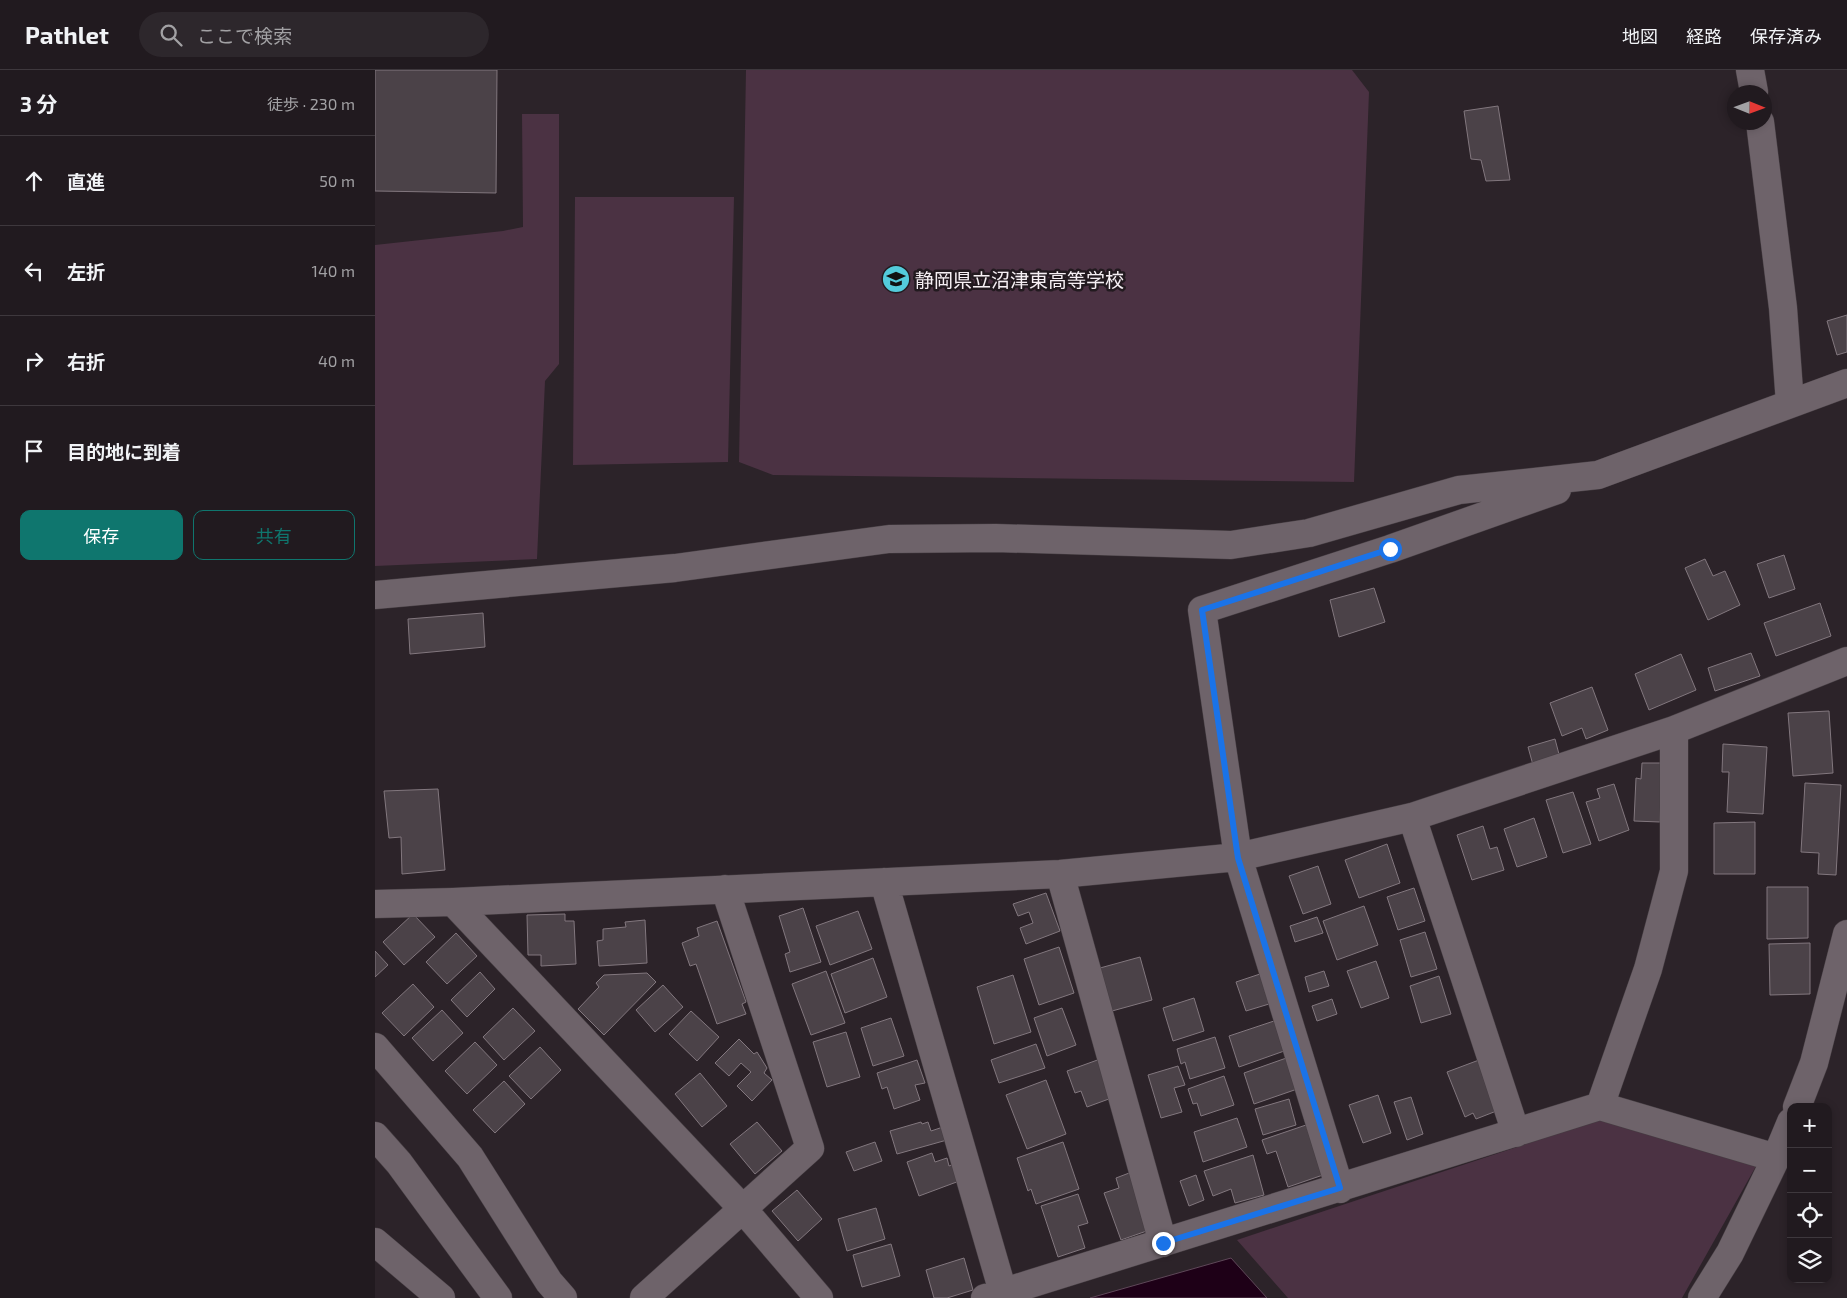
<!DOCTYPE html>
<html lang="ja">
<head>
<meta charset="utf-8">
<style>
  :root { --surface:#211a1f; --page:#2d272c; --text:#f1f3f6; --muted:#a2a1a4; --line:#3e383d; --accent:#0f766e }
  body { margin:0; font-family:"Exo 2","Noto Sans JP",sans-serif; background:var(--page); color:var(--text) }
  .controls { position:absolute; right:15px; bottom:15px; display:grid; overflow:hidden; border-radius:10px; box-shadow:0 2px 8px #0003 }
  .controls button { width:45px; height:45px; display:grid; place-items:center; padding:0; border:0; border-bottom:1px solid var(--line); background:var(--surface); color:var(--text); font:25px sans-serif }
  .compass { position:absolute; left:1352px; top:15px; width:45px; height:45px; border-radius:50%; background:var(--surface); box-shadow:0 2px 8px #0003; rotate:91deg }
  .stop { position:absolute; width:15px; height:15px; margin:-11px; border:4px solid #1a73e8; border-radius:50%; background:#fff }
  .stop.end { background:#1a73e8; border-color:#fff; box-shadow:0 1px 5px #0008 }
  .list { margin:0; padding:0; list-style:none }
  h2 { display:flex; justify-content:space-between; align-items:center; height:65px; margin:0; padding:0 20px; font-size:21px }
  h2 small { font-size:16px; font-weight:400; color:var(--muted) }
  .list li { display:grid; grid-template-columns:32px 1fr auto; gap:15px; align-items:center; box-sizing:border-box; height:90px; padding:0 20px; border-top:1px solid var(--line) }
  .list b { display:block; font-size:19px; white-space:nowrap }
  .list em { font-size:16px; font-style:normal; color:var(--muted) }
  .actions { display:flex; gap:10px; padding:15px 20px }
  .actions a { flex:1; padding:11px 0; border:1px solid var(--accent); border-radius:10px; text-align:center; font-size:18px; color:var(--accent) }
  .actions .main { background:var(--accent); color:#fff }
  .icon { flex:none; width:28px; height:28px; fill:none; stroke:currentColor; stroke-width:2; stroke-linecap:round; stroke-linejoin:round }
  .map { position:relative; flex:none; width:1472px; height:1228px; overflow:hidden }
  header { display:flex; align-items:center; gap:30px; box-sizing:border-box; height:70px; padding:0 25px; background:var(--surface); border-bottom:1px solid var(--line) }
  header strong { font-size:24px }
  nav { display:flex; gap:28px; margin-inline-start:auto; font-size:18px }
  .search { width:350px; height:45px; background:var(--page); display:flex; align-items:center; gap:12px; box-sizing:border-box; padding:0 18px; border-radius:28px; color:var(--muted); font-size:19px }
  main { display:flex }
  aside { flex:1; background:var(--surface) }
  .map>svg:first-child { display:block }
  .green { fill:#4b3243 }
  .water { fill:#1e0017; stroke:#5f4859 }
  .building { fill:#4b4248; stroke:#82777e }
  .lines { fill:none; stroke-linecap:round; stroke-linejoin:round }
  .minor-casing { stroke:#463e43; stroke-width:29 }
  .minor { stroke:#6e636a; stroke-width:28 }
  .route { stroke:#1a73e8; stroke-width:6 }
  .labels { text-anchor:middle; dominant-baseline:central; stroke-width:5; stroke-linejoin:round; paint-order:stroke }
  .poi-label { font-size:19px; fill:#f6f0f4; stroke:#221a1f; text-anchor:start }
</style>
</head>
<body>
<header>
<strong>Pathlet</strong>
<div class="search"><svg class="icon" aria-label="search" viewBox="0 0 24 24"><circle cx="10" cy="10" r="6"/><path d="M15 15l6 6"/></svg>ここで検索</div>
<nav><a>地図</a><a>経路</a><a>保存済み</a></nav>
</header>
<main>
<aside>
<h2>3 分<small>徒歩 · 230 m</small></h2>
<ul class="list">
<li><svg class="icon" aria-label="ahead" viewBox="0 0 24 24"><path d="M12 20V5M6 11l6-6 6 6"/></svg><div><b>直進</b></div><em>50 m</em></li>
<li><svg class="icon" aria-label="left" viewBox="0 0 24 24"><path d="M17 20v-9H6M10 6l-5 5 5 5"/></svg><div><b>左折</b></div><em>140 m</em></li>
<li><svg class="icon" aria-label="right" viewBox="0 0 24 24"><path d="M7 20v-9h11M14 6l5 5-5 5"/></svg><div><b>右折</b></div><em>40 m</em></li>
<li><svg class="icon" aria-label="arrive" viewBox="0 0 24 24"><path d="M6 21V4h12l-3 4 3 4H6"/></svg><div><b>目的地に到着</b></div></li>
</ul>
<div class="actions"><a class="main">保存</a><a>共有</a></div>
</aside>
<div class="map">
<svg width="1472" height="1228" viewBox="0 0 1472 1228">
  <rect width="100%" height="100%" fill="#2c2329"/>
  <!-- green -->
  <path class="green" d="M371,0h606l17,22 -15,390 -581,-7 -34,-13z
    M147,44h37v250l-14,17 -8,178 -162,7v-321l128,-14 20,-4z
    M200,127h159l-6,265 -155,3z
    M1232,1047l153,42 -78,139h-394l-51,-58z"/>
  <!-- water -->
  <path class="water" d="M856,1188l36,40h-177z"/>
  <!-- building -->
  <path class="building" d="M0,0h122l-1,123 -121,-2z
    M1123,36l12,74 -24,1 -5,-21 -10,-1 -7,-48z
    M1472,245v37l-10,3 -10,-34z
    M1409,485l11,34 -26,9 -12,-34z
    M1330,489l8,17 12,-5 15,34 -32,15 -23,-52z
    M999,518l11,34 -46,15 -9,-37z
    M1445,533l11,33 -55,20 -12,-33z
    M108,543l2,34 -75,7 -2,-35z
    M1376,583l9,23 -45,15 -7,-23z
    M1306,584l15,36 -47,20 -14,-36z
    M1217,617l16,43 -22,9 -4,-11 -20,8 -12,-33z
    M1454,641l4,62 -40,3 -5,-63z
    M1180,669l5,19 -27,7 -5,-18z
    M1348,674l44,3 -4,67 -36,-2 2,-40h-7z
    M1267,693h20l-2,59 -26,-1 2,-43 5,1z
    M1430,713l36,2 -5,90 -18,-1 1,-21 -18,-1z
    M1239,714l15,46 -30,11 -13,-39 14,-4 -3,-9z
    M63,719l7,81 -43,4 -1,-37 -12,1 -5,-47z
    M1198,722l18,52 -28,9 -17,-53z
    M1159,748l13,39 -30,10 -13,-38z
    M1380,752v52h-41v-51z
    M1108,756l7,23 7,-2 7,23 -32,10 -15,-45z
    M1012,774l13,39 -41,15 -14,-38z
    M943,796l13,38 -28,10 -14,-38z
    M1392,817h41v51l-41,1z
    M1039,818l11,33 -27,9 -11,-33z
    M671,823l14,38 -34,13 -6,-16 13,-5 -4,-11 -11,4 -5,-12z
    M989,836l14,39 -41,15 -14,-39z
    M428,838l18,54 -31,10 -5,-18 5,-2 -11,-36z
    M483,841l14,38 -42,16 -14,-39z
    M38,844l22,23 -31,28 -21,-23z
    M190,844v7h9l2,43 -35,2v-11h-13l-1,-40z
    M942,847l6,16 -28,9 -5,-16z
    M270,850l2,43 -48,3 -2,-25 6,-1v-11l23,-2 -1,-5z
    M342,851l29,81 -4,2 4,10 -29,10 -21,-60 -6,2 -8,-23 17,-7 -2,-8z
    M1050,862l12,37 -26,8 -11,-37z
    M81,863l21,23 -30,28 -21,-22z
    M1435,873v51l-40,1 -1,-51z
    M684,877l15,46 -35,12 -15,-46z
    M0,881l13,14 -13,12z
    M765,887l12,43 -40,11 -12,-43z
    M498,888l14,39 -42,16 -14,-39z
    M1001,891l13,37 -28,10 -14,-37z
    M451,901l19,52 -34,12 -19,-51z
    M949,901l5,15 -20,6 -4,-15z
    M105,902l15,17 -28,28 -16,-17z
    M272,903l9,9 -52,53 -26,-26 21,-22 -3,-4 8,-8z
    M885,904l9,30 -23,7 -10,-29z
    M638,905l18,57 -37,12 -17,-57z
    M1064,906l12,38 -30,9 -11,-37z
    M38,914l21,23 -30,29 -22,-23z
    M288,915l20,22 -28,25 -19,-22z
    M819,928l10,33 -31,10 -10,-33z
    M957,929l5,15 -20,7 -5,-15z
    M138,938l22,23 -31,29 -21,-23z
    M687,938l14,37 -29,11 -13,-38z
    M67,940l21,23 -30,28 -21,-23z
    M316,941l28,26 -22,24 -28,-27z
    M516,948l13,38 -31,10 -12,-38z
    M902,950l10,30 -48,17 -10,-31z
    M471,962l14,45 -33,10 -14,-45z
    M840,967l10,31 -35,11 -5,-17 -4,2 -4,-15z
    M364,969l15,15 3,-2 10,16 -3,5 8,7 -20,21 -15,-15 14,-14 -10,-9 -12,13 -14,-13z
    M100,972l22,23 -30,29 -22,-23z
    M661,974l9,24 -46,15 -8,-23z
    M165,977l21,23 -30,29 -22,-23z
    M917,986l11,31 -49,17 -10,-31z
    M1112,987l12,53 -23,9 -3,-6 -8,4 -18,-45z
    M728,988l14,38 -30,11 -6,-16 -6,2 -8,-22z
    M542,990l8,23 -10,2 5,15 -26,9 -7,-22 -5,2 -5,-16z
    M803,996l7,19 -11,3 8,24 -21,6 -13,-43z
    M325,1003l27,33 -25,21 -27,-33z
    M849,1006l10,29 -33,11 -4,-13 -4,1 -5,-15z
    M671,1010l20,54 -39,15 -21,-54z
    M129,1011l21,23 -30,29 -22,-23z
    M1003,1025l13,38 -28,10 -14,-38z
    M1036,1027l12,37 -16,6 -13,-38z
    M914,1029l7,26 -33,10 -8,-26z
    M862,1048l10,29 -44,15 -9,-30z
    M382,1052l25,29 -27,23 -25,-30z
    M546,1052l1,2 6,-2 3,9 12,-4 4,13 -50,14 -7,-23z
    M931,1055l17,50 -35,12 -12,-36 -9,3 -5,-14z
    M500,1072l7,19 -28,10 -8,-19z
    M688,1072l16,47 -43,15 -5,-15 -3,2 -11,-33z
    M557,1083l3,9 12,-4 2,8 7,-3 6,17 -43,16 -12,-34z
    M878,1085l11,40 -29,8 -4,-14 -18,7 -9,-25z
    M762,1100l21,57 -37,13 -17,-47 15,-5 -3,-10z
    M821,1105l8,25 -15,6 -9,-25z
    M422,1120l25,29 -24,22 -26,-30z
    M703,1124l10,29 -10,3 7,22 -27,9 -17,-51z
    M501,1138l9,31 -38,12 -9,-32z
    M516,1174l9,32 -38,11 -9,-32z
    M589,1188l9,32 -26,8h-13l-8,-28z"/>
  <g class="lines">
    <defs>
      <path id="minor" d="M1375,0l4,22
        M1385,52l23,186 7,96
        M0,525l300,-27 214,-29 107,-1 235,7 78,-12 150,-43 139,-15 249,-92
        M1037,747l104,316
        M685,804l103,369
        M509,812l119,410
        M78,832l289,306 77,90
        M0,834l78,-2 607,-28 178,-17 174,-40 262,-87 173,-69
        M0,977l95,110 79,125 14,16
        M1225,1036l48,-137 26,-98v-141
        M1422,1037l17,-44 33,-129
        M0,1066l24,27 99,135
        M965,1119l-102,-332 -36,-247 188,-61 167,-59
        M0,1172l66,56
        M269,1228l166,-150 -85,-259
        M610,1228l615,-192 176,52
        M1327,1228l28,-45 46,-95 15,-36"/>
    </defs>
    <!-- minor casing -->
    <use href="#minor" class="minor-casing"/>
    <!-- minor -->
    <use href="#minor" class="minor"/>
  </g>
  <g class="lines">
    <!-- route -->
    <path class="route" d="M788,1173l177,-55 -102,-330 -36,-248 188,-61"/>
  </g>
  <!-- icons -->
  <defs>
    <symbol id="school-disc" viewBox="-11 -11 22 22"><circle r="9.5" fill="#53cbdb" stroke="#221a1f"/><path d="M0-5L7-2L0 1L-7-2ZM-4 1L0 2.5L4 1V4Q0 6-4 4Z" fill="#111"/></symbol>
  </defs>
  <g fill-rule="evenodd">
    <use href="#school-disc" x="505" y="193" width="32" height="32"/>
  </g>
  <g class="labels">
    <!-- poi labels -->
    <g class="poi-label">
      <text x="540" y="209">静岡県立沼津東高等学校</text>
    </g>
  </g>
</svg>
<div class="controls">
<button>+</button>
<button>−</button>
<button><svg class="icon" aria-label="locate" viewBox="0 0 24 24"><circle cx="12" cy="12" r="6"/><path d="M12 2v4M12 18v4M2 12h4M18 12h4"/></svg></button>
<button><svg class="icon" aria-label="layers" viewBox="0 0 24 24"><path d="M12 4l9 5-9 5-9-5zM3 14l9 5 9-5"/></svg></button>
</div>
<svg class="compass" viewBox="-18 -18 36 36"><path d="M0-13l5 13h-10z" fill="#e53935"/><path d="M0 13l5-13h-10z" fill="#a2a1a4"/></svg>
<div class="stop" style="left:1015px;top:479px"></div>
<div class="stop end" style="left:788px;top:1173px"></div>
</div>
</main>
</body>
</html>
